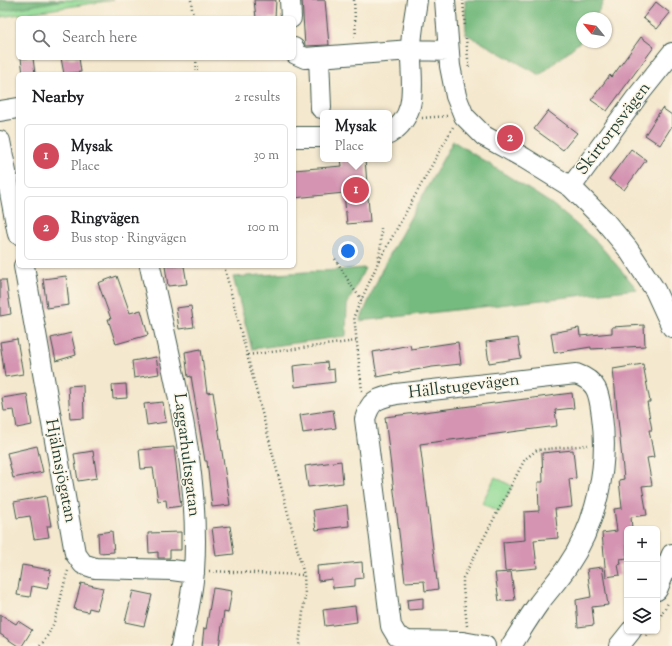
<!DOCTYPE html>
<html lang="en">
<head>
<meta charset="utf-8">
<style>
  :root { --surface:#fff; --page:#f6f6f6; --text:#202124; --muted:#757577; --line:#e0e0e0; --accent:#d1495b }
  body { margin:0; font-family:"Sorts Mill Goudy",serif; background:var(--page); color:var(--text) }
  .controls { position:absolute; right:12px; bottom:12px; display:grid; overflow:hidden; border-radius:6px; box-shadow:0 1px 3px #0004 }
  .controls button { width:36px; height:36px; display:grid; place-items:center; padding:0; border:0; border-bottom:1px solid var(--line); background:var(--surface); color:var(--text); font:20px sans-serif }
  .compass { position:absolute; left:576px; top:12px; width:36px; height:36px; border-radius:50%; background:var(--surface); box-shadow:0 1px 3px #0004; rotate:300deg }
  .you { position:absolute; left:348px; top:251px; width:14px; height:14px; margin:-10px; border:3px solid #fff; border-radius:50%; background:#1a73e8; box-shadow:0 0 0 6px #1a73e833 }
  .badge { display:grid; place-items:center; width:26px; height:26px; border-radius:50%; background:var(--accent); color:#fff; font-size:13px; font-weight:700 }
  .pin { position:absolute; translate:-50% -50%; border:2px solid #fff; box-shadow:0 1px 4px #0006 }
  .popup { position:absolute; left:320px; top:110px; width:72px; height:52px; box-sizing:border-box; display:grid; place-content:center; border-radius:6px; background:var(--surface); filter:drop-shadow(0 1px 3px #0005); font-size:13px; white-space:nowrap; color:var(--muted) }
  .popup b { font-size:15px; color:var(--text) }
  .popup::after { content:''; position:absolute; left:50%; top:100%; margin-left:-8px; border:8px solid transparent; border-top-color:var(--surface) }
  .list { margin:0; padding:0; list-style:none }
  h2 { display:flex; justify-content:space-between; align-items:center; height:52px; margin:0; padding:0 16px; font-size:17px }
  h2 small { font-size:13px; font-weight:400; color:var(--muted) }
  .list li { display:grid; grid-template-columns:26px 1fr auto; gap:12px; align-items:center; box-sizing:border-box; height:64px; margin:0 8px 8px; padding:0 8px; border:1px solid var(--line); border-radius:6px }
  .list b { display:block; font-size:15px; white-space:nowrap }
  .list p { margin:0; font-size:13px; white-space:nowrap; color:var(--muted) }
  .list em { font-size:13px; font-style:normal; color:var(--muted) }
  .icon { flex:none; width:22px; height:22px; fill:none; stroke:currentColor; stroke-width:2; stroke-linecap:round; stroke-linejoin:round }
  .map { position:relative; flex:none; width:672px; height:646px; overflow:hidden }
  .search { position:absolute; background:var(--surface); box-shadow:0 1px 3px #0004; left:16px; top:16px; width:280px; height:44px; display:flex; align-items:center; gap:10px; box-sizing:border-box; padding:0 14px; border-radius:6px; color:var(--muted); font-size:15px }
  .panel { position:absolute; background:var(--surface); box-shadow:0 1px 3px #0004; left:16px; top:72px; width:280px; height:196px; border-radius:6px }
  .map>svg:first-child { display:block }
  .green { fill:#91da95; stroke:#588c64 }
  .forest { fill:#74ba7e; stroke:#4a7c59 }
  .building { fill:#d494b2 }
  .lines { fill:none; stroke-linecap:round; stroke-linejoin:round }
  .minor-casing { stroke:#3f574b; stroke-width:22 }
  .path { stroke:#3f574b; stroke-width:2.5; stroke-dasharray:1 3; stroke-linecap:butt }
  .minor { stroke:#fff; stroke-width:20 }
  .labels { text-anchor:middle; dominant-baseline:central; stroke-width:3; stroke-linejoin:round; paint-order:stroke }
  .street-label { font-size:17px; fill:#1f3d34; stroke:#fcf5e5 }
</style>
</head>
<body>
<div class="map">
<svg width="672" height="646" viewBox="0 0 672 646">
  <rect width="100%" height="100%" fill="#fcf5e5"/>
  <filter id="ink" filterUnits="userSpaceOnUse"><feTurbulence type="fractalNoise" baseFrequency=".025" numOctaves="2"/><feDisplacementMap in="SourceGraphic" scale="8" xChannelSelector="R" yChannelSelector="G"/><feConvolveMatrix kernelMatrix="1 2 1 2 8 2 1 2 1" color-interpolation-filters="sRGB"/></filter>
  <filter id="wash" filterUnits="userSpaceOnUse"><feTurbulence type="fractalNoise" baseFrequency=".012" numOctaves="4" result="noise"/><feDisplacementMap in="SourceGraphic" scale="16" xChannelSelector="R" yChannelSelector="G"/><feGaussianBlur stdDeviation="0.9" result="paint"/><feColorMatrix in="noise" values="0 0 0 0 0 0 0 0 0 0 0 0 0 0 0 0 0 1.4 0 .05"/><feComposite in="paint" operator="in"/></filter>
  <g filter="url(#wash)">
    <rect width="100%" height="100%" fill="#f4e8ce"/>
    <!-- green -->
    <path class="green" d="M0,0h114l-114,17z
      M495,477l17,9 -13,26 -17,-9z"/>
    <!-- forest -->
    <path class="forest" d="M0,0h64l-64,11z
      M465,0h139l-9,18h-13v22l-42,35 -74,-41z
      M453,141l99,63 45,38 40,47 -277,32 24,-56z
      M365,268l-18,37 -1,31 -94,13 -19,-72z"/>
    <g id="blocks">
      <!-- building -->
      <path class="building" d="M254,0h22l-1,18h-19z
        M302,0h23l4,45 -24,1z
        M656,2l14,11 -13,16 -14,-11z
        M641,37l13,10 -47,64 -16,-11 19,-25 2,2z
        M21,58h12l2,16h-12z
        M61,58h18l2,14 -17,2z
        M662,108l10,7v11l-12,19 -15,-10z
        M548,111l29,22 -14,17 -29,-21z
        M631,149l15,11 -22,30 -15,-11z
        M341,159h24l5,63 -23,2 -3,-31 -50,5v-28l48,-4z
        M165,266h19l3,18 -19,2z
        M66,276l3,29 -22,3 -4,-29z
        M117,276l13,37 11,-3 7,25 -32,9 -8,-25h3l-13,-36z
        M0,280h6l5,34 -11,2z
        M191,306l3,21 -15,2 -3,-21z
        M644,325l1,21 -54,3v-2l-37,6 -3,-20 28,-5 1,8 32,-3v-6z
        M71,333l5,22 -20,6 -5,-23z
        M518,338l3,20 -32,5 -3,-21z
        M17,339l6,35 -18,3 -5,-35z
        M458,342l3,22 -29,3 -55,10 -4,-25 37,-7 1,4z
        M201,349l6,44 6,-1 17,113 -18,2 -5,-46h-2l-14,-85 -3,1 -3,-25z
        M156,357l3,17 -25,4 -2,-17z
        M327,362l1,8 6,-1 1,13 -40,5 -2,-21z
        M643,364l7,38h-3l5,28h-3l5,27 -7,1 5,27 -10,1 5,29 -16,2 1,12h-5v29l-7,1 1,5 -3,1 2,10 -14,2 -4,-44 15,-2 -3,-22 8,-1 -3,-28 5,-1 -11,-110z
        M126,384l1,14 -14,1 -1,-14z
        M83,385l1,33 -14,1 -2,-33z
        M572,393l2,15 -19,2 2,16 -137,18 18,145 -13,2 -1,-10 -19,1 -20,-165z
        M27,394l5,31 -15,3 -3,-18 -10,1 -2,-13z
        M163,402l3,20 -19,3 -3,-21z
        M333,410l3,18 -33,5 -3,-18z
        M37,446l6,26 -30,6 -6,-25z
        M174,447l7,59 -14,2 -1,-8 -8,1 -5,-33 -12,1 -2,-19z
        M573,450l3,28 -7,1 3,28 -17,2 3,29 -24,2 3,28 -32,3 -2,-29 22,-2 -1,-28 15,-1 -1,-29h5l-1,-29z
        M93,451l4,27 -19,3 -4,-27z
        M341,461l2,22 -35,4 -3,-21z
        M46,496l5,30h-4l2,11 -15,2 -4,-23 -13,2 -3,-16z
        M347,505l2,21 -33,4 -3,-20z
        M230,526l4,28 -18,2 -4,-28z
        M112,531l2,21 -15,1 -1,-20z
        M181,532v18h-11v8h-12v-6l-9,1 -1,-20z
        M362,562l1,16 -8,1v7l-22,2 -1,-9 -14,2 -1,-15z
        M22,565l29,5 -4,19 -15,-3 -2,11 -13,-2z
        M602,567l6,38 -16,2 2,18 -16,2 -2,-27 15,-3 -4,-28z
        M511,572l4,28 -16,1 -4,-28z
        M81,583l22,5 -6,22 -8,-2 -1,4 -14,-3z
        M213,588l19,3 -4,22 -4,-1 -5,34h-17l2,-18 2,1z
        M133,591l19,4 -8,31 -19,-4z
        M423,598v11l-15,1 -1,-10z
        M355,606l2,16 -32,4 -2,-16z
        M0,614l16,10 2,-3 14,9 -10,16h-4l-18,-12z"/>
    </g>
  </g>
  <g filter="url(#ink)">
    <use href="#blocks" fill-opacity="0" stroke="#3f574b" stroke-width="1"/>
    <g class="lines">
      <defs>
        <path id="minor" d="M290,0l1,18
          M445,0l5,66 6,30 8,20 20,20 40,22 47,29 32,32 25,30 27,41 17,37
          M294,48l2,6 9,4 106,-8 38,1
          M319,57l2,51
          M0,111l18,-3
          M389,134c32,-20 21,-53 22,-85 0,-16 4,-33 6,-49
          M294,137h29
          M0,141l18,93
          M571,187l65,-89 36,-45
          M24,266l51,287 8,11 12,4 77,2 22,3
          M150,266c21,100 51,202 44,305 -2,25 -8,51 -13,75
          M657,590l15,-36
          M485,646l-22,-4 -55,-1 -11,-5 -6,-10 -26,-207c6,-20 12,-20 31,-25l180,-20c23,8 23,21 26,42 7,51 -6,109 -35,151 -8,12 -19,24 -28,36 -10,14 -19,29 -28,43
          M619,646l12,-15"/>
      </defs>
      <!-- minor casing -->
      <use href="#minor" class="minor-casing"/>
      <!-- path -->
      <path class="path" d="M191,0l2,18
        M354,0l2,39
        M463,0l2,27
        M466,38l3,31
        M196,58l1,16
        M422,118l25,-2
        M335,259c10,14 15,28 27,40
        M379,261l74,-134
        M224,266l80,309 1,20 -6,51
        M248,355l108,-14
        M362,391l-8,-75 23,-51 4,-20v-17
        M209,571l95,4
        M657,622l11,-19
        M467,626l-4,-38v-10l62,-119 12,-9 51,-5
        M647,636l4,-5
        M40,646c21,-26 18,-46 28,-75"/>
      <!-- minor -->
      <use href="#minor" class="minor"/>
    </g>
  </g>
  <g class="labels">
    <!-- street labels -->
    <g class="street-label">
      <text transform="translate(614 129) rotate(-53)">Skirtorpsvägen</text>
      <text transform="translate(464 387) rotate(-7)">Hällstugevägen</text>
      <text transform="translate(186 455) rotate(83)">Laggarhultsgatan</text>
      <text transform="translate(60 471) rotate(79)">Hjälmsjögatan</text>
    </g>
  </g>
</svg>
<div class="controls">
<button>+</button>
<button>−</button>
<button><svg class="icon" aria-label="layers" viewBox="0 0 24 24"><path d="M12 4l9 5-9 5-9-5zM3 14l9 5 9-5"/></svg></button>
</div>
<svg class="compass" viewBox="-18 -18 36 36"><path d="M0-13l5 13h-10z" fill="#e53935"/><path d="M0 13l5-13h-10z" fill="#757577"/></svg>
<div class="you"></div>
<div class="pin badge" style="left:356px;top:190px">1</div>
<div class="popup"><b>Mysak</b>Place</div>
<div class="pin badge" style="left:510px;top:138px">2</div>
<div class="search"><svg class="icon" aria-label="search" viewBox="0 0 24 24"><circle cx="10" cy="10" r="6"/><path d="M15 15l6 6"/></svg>Search here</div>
<section class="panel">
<h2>Nearby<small>2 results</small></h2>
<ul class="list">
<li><span class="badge">1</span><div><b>Mysak</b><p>Place</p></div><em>30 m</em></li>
<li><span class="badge">2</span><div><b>Ringvägen</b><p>Bus stop · Ringvägen</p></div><em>100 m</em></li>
</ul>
</section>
</div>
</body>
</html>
